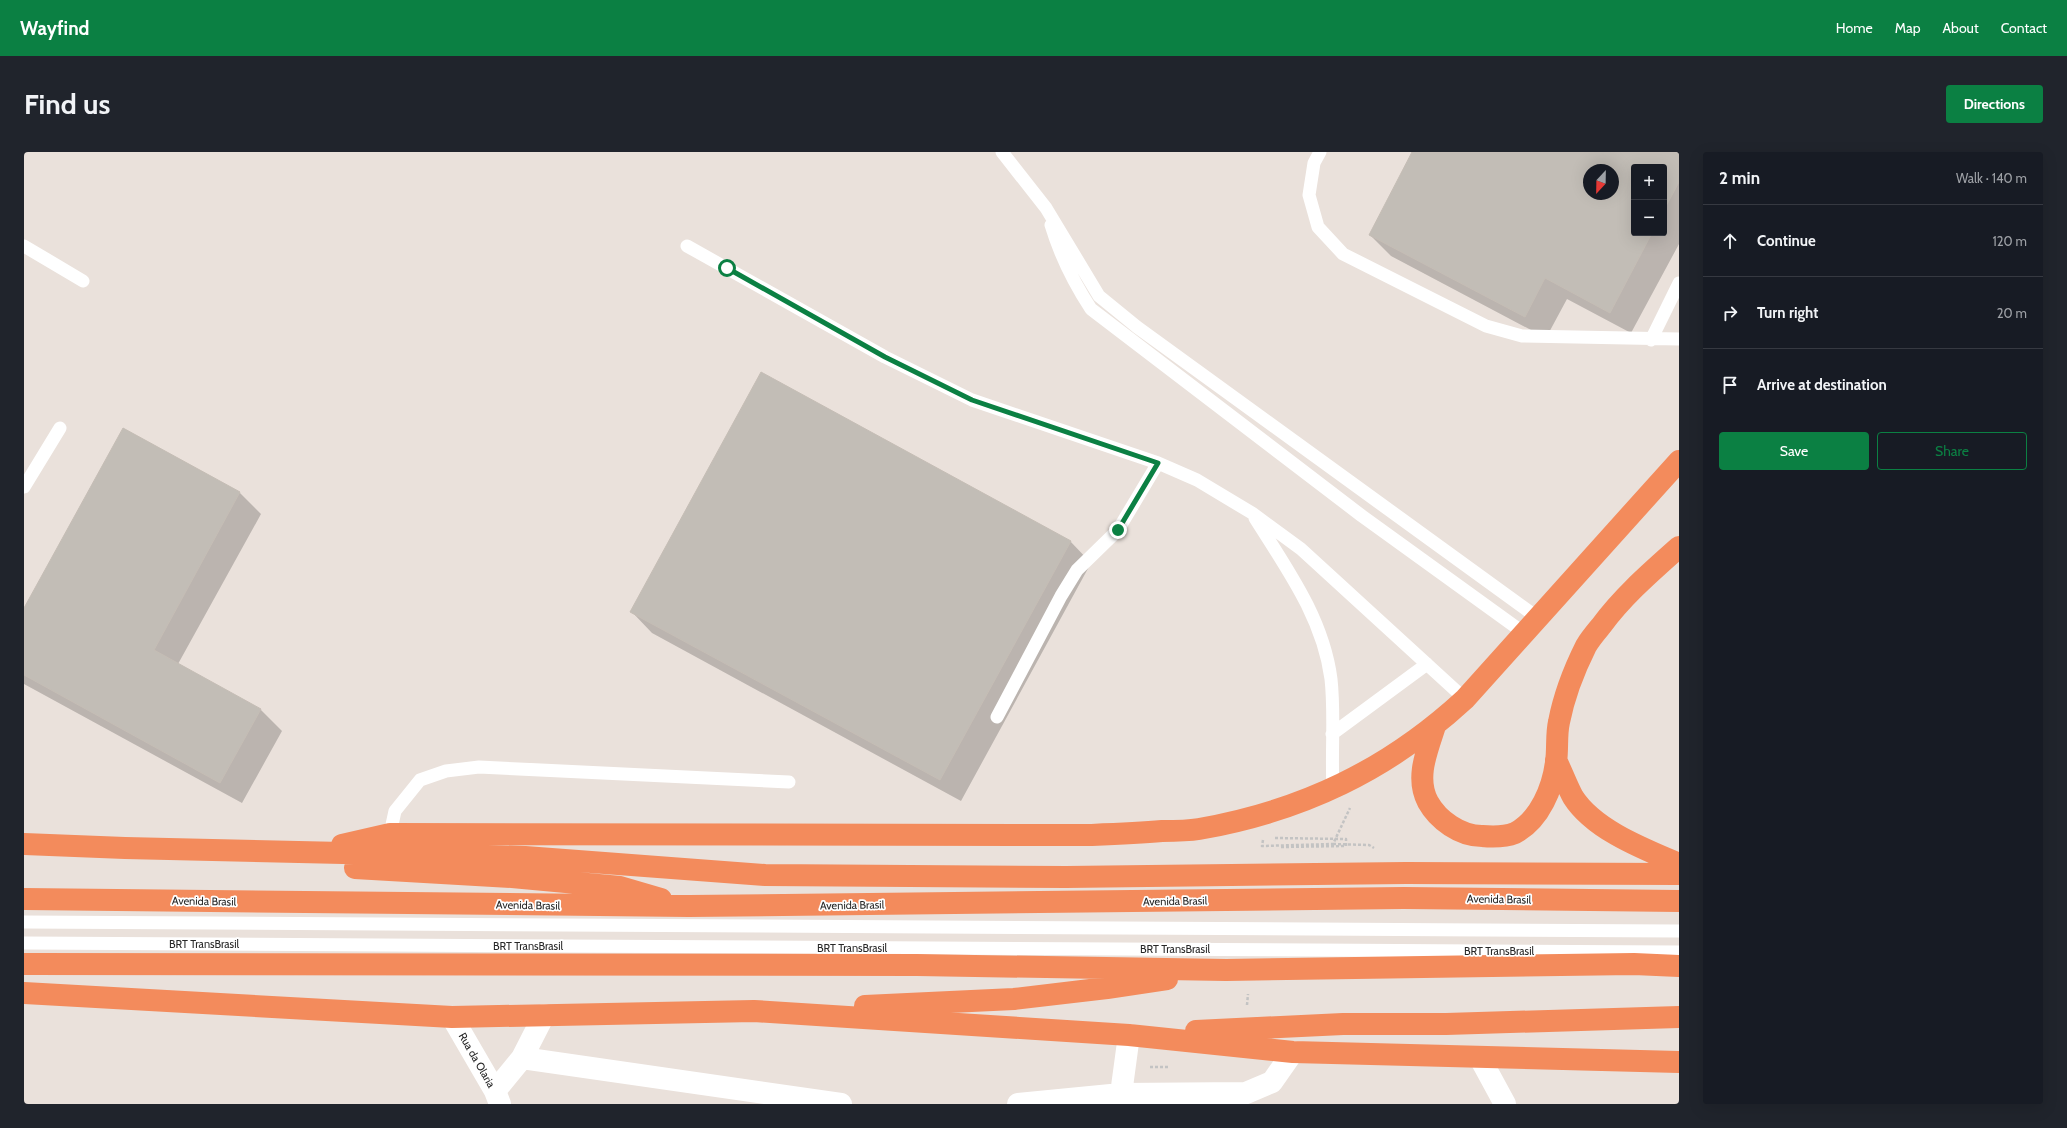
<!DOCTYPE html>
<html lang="en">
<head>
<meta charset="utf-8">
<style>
  :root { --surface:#171b24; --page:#20242c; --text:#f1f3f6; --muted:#9ea1a6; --line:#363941; --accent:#0b8043 }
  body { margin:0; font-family:Cabin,sans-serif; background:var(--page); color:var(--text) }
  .controls { position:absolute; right:12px; top:12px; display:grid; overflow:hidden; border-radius:4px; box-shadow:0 4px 16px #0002 }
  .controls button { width:36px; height:36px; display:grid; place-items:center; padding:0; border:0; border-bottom:1px solid var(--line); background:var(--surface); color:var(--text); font:20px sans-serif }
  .compass { position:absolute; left:1559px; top:12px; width:36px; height:36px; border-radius:50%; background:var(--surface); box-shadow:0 4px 16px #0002; rotate:202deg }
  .stop { position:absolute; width:12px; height:12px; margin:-9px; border:3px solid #0b8043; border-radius:50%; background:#fff }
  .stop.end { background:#0b8043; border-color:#fff; box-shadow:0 1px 4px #0008 }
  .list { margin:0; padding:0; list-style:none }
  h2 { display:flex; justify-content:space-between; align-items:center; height:52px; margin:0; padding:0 16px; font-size:17px }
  h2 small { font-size:13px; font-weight:400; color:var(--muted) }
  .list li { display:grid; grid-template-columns:26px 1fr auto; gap:12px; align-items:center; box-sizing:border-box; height:72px; padding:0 16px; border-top:1px solid var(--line) }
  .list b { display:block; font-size:15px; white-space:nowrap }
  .list em { font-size:13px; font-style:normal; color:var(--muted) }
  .actions { display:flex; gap:8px; padding:12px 16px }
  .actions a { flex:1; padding:9px 0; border:1px solid var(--accent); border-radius:4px; text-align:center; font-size:14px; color:var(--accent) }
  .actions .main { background:var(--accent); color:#fff }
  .icon { flex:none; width:22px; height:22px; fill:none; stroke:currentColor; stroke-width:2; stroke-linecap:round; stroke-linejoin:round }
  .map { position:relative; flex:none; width:1655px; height:952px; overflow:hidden; border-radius:4px }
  header { display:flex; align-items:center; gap:24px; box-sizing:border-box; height:56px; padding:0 20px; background:var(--accent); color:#fff }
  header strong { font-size:19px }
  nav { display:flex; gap:22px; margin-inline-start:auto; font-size:14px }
  .intro { display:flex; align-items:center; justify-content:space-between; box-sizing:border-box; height:96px; padding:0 24px }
  h1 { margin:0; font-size:28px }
  .button { padding:10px 18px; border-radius:4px; background:var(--accent); color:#fff; font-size:14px; font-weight:700 }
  main { display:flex; gap:24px; padding:0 24px }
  aside { flex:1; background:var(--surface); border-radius:4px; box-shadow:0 4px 16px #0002 }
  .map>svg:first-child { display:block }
  .shadow { fill:#0003; fill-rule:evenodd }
  .building { fill:#c2bdb6; stroke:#c5bdb5; fill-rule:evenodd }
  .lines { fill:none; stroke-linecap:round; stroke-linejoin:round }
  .path { stroke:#c3c3c3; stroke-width:2.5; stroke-dasharray:3 2; stroke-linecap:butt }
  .lane { stroke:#fff; stroke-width:13 }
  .street { stroke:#fff; stroke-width:22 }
  .highway { stroke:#f38b5c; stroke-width:22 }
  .route { stroke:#0b8043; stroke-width:5 }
  .labels { text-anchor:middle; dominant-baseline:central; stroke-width:3.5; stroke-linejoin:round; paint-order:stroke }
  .street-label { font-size:11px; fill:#282828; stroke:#fff }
</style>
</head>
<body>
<header>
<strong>Wayfind</strong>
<nav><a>Home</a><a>Map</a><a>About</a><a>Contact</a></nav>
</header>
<div class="intro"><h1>Find us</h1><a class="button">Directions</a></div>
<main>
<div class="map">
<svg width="1655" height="952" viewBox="0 0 1655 952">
  <rect width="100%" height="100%" fill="#eae1db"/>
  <!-- shadow -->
  <path class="shadow" d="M1387,0h268v92l-48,89 -64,-34 -21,39 -155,-82 -21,-21 43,-82zM1610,15h30v66h-30zM1565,18h24v24h-24z
    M100,277l116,64 21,21 -83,150 83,46 21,21 -40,72 -218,-119v-74z
    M1046,389l21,22 -130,238 -309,-168 -21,-22z"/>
  <!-- building -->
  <path class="building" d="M1388,0h267v30l-15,28v-43h-30v66h18l-42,80 -65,-35 -20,39 -156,-82zM1565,18h24v24h-24z
    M737,220l310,169 -131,239 -310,-168z
    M99,276l117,64 -86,158 107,59 -41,74 -196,-108v-67z"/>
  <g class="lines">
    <!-- path -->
    <path class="path" d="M1251,686l71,1v7l-65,1
      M1239,688l-1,6 71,-2 17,-36
      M1309,692l36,1 5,3
      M1223,853l1,-11
      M1126,915h19"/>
    <!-- lane -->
    <path class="lane" d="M978,0l44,56 53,88 38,31 401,291
      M1296,0l-6,11 -5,32 9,32 25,27 143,72 36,10 157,3
      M1027,73c9,30 23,58 40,84l271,207 162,117
      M0,94l59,35
      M663,94l198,111 87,43 186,63 39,17 55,33 49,36 164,150
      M1627,188l28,-57
      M0,335l36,-59
      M1231,366c32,51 68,100 76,161 4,36 0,73 2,109
      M973,565l64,-121 16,-26 41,-40 40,-67
      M1308,582l95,-70
      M366,682l5,-23 25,-31 26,-9 33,-4 310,15
      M0,770l1655,9
      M0,791l1655,9"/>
    <!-- street -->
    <path class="street" d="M428,865l43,74 5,13
      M498,906l319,46
      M1456,906l25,46
      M471,939l27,-33 22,-43
      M1097,942l8,-59
      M994,952l103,-10 125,-1 26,-11 21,-30"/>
    <!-- highway -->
    <path class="highway" d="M1411,574c-8,25 -20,52 -7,76 10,18 32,34 54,34 11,1 23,1 33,-3 25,-13 38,-46 41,-71 2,-13 0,-27 3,-40 5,-26 15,-52 27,-76 4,-7 10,-14 15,-20 22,-30 50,-54 78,-79
      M1532,608c6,12 11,26 17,37 21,33 71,52 106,67
      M0,692l101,4 400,9 240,18 301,2 340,-4 273,1
      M318,693l48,-11 699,1c24,-1 49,-2 73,-4 12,0 25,0 37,-2 103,-18 189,-59 266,-130l214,-238
      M331,716l157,9 108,10 41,12
      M0,747l665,7 715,-8 275,3
      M0,812l893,1 309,5 408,-6 45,2
      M0,841l428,24 302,-6 375,24 164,17 386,10
      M841,854l149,-7 93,-11 60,-9
      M1172,879l147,-7h103l233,-7"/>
  </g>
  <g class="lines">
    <!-- route -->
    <path class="route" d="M703,116l158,89 87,43 186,63 -40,67"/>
  </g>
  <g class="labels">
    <!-- street labels -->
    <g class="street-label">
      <text transform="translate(1475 747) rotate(1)">Avenida Brasil</text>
      <text transform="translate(180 749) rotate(1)">Avenida Brasil</text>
      <text transform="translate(1151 749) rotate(-1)">Avenida Brasil</text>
      <text transform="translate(504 753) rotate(1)">Avenida Brasil</text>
      <text transform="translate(828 753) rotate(-1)">Avenida Brasil</text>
      <text x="180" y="792">BRT TransBrasil</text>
      <text x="504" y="794">BRT TransBrasil</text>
      <text x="828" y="796">BRT TransBrasil</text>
      <text x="1151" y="797">BRT TransBrasil</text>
      <text x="1475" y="799">BRT TransBrasil</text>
      <text transform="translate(453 908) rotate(60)">Rua da Olaria</text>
    </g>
  </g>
</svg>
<div class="controls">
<button>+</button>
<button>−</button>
</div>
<svg class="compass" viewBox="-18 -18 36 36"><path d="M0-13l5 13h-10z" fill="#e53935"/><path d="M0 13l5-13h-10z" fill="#9ea1a6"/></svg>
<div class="stop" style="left:703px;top:116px"></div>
<div class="stop end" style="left:1094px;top:378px"></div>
</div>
<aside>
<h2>2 min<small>Walk · 140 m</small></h2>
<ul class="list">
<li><svg class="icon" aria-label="ahead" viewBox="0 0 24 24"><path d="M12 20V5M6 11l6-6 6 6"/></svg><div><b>Continue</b></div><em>120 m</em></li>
<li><svg class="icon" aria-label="right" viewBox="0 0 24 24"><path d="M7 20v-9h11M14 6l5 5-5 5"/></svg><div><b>Turn right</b></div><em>20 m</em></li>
<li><svg class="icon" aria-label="arrive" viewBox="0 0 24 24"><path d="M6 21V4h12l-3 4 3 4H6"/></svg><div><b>Arrive at destination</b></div></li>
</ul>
<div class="actions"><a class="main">Save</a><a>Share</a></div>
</aside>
</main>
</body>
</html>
